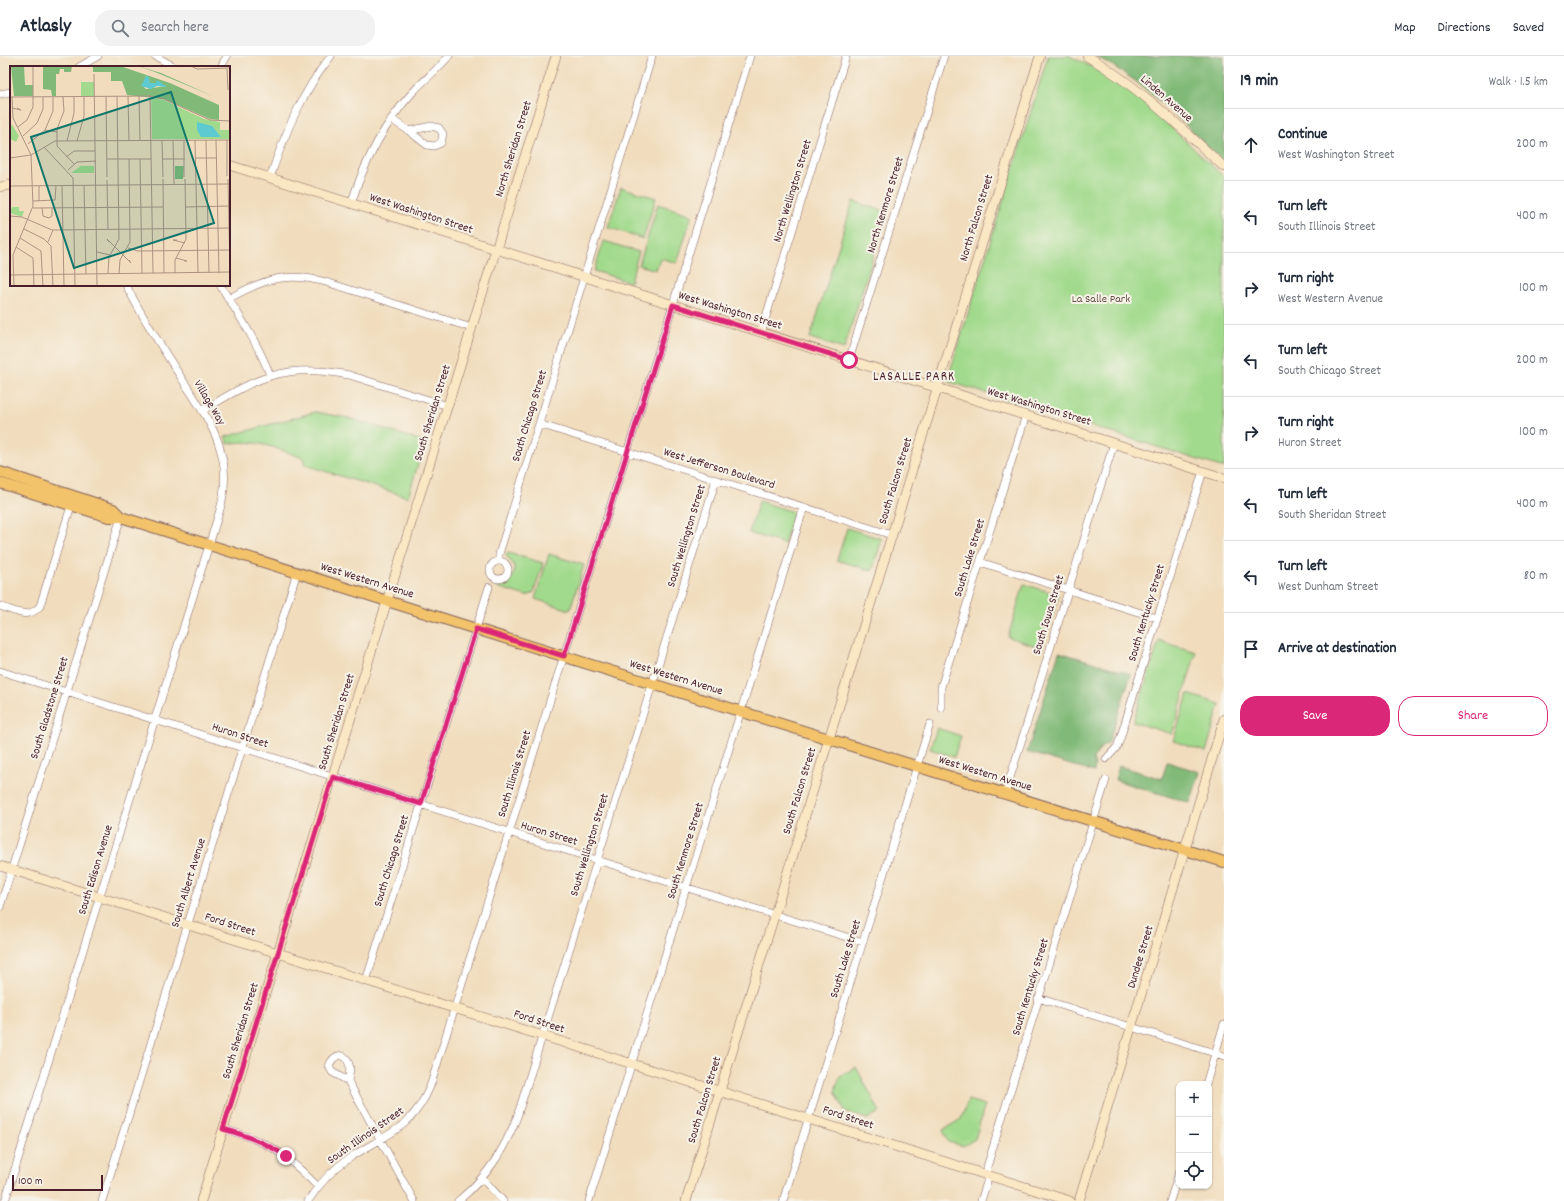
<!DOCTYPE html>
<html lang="en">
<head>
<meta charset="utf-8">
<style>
  :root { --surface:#fff; --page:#f2f2f3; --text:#1f2937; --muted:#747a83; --line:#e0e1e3; --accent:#db2777 }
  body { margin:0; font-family:Dekko,sans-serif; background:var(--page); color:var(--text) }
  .controls { position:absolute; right:12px; bottom:12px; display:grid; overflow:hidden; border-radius:8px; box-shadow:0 1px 3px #0004 }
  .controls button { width:36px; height:36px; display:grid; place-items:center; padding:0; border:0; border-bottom:1px solid var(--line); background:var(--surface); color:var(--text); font:20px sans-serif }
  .scale { position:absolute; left:12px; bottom:10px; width:91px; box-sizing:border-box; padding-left:4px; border:2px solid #4a1f2b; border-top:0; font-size:11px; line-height:14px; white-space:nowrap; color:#4a1f2b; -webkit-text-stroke:3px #f7f3e8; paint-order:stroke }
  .stop { position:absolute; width:12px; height:12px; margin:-9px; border:3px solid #db2777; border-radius:50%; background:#fff }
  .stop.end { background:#db2777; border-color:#fff; box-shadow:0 1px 4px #0008 }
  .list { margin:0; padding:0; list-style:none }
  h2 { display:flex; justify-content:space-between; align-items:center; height:52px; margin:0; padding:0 16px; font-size:17px }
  h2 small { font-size:13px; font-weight:400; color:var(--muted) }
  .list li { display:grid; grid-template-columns:26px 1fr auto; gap:12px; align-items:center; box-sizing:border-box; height:72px; padding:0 16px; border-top:1px solid var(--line) }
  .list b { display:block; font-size:15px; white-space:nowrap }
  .list p { margin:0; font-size:13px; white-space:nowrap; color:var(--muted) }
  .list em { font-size:13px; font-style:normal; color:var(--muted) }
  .actions { display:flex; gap:8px; padding:12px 16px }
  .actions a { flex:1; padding:9px 0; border:1px solid var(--accent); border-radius:16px; text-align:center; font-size:14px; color:var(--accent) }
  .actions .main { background:var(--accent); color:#fff }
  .icon { flex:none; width:22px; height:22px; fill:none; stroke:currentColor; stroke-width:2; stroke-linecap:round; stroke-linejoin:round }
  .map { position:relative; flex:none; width:1224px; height:1145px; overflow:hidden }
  header { display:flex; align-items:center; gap:24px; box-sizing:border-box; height:56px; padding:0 20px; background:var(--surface); border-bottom:1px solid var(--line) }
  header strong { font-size:19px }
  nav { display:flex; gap:22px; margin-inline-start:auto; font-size:14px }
  .search { width:280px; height:36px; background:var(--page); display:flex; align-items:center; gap:10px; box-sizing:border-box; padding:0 14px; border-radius:16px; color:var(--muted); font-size:15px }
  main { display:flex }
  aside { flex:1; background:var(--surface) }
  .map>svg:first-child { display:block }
  .green { fill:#a2da8d; stroke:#767c5c }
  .forest { fill:#81ba78; stroke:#666c52 }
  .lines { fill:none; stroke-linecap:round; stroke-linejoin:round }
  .street-casing { stroke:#84625e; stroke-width:8 }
  .secondary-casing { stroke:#84625e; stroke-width:10 }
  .primary-casing { stroke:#84625e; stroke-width:12 }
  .street { stroke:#fff; stroke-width:7 }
  .secondary { stroke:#fae7c3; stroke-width:9 }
  .primary { stroke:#f2c36a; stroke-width:10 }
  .route { stroke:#db2777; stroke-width:5 }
  .labels { text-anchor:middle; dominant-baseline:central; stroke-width:4; stroke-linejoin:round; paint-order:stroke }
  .street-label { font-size:12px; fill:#4a1f2b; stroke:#f7f3e8 }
  .park-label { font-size:12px; fill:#604e44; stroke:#f7f3e8 }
  .neighbourhood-label { font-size:13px; letter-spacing:1px; fill:#4a1f2b; stroke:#f7f3e8 }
  .inset-road { fill:none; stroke:#ae9183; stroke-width:1 }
  .view { fill:#0f766e; fill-opacity:0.15; stroke:#0f766e; stroke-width:2 }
  .inset-edge { fill:none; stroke:#4a1f2b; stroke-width:2 }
</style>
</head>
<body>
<header>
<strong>Atlasly</strong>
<div class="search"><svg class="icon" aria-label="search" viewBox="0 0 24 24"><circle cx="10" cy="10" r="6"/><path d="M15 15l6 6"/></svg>Search here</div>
<nav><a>Map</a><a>Directions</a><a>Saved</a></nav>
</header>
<main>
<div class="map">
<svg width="1224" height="1145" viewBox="0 0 1224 1145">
  <rect width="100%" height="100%" fill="#f7f3e8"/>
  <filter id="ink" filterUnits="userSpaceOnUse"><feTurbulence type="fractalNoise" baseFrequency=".025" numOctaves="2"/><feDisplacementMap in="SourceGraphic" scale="8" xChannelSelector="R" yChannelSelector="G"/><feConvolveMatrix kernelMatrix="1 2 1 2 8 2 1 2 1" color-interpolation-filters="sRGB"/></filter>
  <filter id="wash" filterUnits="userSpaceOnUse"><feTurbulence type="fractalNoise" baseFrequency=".012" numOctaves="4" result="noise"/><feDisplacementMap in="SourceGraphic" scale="16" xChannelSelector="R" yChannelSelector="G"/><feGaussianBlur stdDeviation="0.9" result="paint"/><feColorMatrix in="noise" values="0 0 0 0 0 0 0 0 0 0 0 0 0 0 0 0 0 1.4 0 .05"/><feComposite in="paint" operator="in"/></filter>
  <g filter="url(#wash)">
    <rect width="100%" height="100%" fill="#f1ddbd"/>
    <!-- green -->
    <path class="green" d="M1048,0h22l30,15 27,17 15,12 82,77v291l-277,-87z
      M621,131l35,11 -13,41 -35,-12z
      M853,145l34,11 -43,137 -34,-11z
      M658,148l34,11 -15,48 -17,-5 -4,12 -17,-5z
      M604,185l35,11 -9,30 -36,-11z
      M315,356l33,6 77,24 -17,55 -103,-32 -2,-7c-26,-9 -47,-20 -75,-14l-3,-7z
      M759,445l35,11 -10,32 -35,-11z
      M847,472l35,11 -10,32 -35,-11z
      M508,497l35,10 -9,29 -2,2 -6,2 -29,-9 1,-3c9,0 20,-9 15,-20 -2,-3 -5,-5 -7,-8z
      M549,498l35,11 -14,45 -35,-11z
      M1024,528l35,11 -17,53 -34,-11z
      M1159,585l37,11 -24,82 -39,-12z
      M1188,638l32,10 -14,48 -33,-11z
      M937,672l24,8 -7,21 -24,-8z
      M856,1011l24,45 -13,7 -22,-8 -10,-20 5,-15z
      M968,1044l17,5 -10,34 -12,7 -15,-4 -5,-12 18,-11z"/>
    <!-- forest -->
    <path class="forest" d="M1095,0h129v106c-40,-38 -79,-81 -129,-106z
      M1059,596l72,22 -23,70 -5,1 -10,14 2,7 -1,6 -67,-20z
      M1167,706l33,10 -10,31 -75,-23 4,-14 43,13z"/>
  </g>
  <g filter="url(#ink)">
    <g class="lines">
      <defs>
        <path id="street" d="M155,0l20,11
          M79,11l19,-11
          M221,11l6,-11
          M0,38l11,-2
          M391,63l18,12
          M431,70l8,2 4,6 -2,9 -7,3 -7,-1 -18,-14z
          M270,122c15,-45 31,-84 61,-122
          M351,148c13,-41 32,-79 61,-111 12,-13 26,-24 37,-37
          M220,229c18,29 38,58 50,90
          M228,243c36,-20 58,-28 98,-17l146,46
          M761,277l85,-277
          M849,304l95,-304
          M202,355c54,-33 82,-49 147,-36l99,31
          M539,368l353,111
          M499,505v-7l153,-498
          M490 514a9 9 0 1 1 18 0a9 9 0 1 1-18 0Z
          M980,506l177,56
          M0,550c14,5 29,14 40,0l31,-100
          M0,615l597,189 266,82
          M941,652v-21l85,-272
          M1106,703l11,-12 3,-8 83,-268
          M1005,738l109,-351
          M0,851l121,-390
          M366,925l123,-394
          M1038,942l186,58
          M348,1025c1,-6 3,-11 1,-17 -4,-14 -16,-9 -20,2l3,6 16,9 66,120
          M1206,1028l18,-60
          M223,1073c46,12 63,25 95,58
          M482,1122l21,23
          M5,1145l214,-688c6,-20 8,-40 2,-61 -6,-25 -23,-48 -37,-70 -20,-31 -41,-63 -58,-97
          M102,1145l195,-629
          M308,1145c11,-17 26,-33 43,-44 36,-23 63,-29 80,-73l319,-1028
          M458,1145c29,-24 45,-49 59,-84l199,-637
          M589,1145l215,-694
          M783,1145l147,-477
          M981,1145l6,-19v-15l119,-387
          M1170,1145l9,-29"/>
        <path id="secondary" d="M1087,0c51,30 93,71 137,111
          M229,109l995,313
          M0,131l11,-2
          M0,810l1070,335
          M201,1145l355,-1145
          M686,1145l354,-1145
          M1079,1145l145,-482"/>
        <path id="primary" d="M0,416l113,37 8,8
          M0,427l109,34h12l355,112 748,233"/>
      </defs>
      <!-- street casing -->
      <use href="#street" class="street-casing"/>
      <!-- secondary casing -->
      <use href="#secondary" class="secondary-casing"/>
      <!-- primary casing -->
      <use href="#primary" class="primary-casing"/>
      <!-- street -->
      <use href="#street" class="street"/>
      <!-- secondary -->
      <use href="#secondary" class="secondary"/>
      <!-- primary -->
      <use href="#primary" class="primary"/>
    </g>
  </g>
  <g class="lines" filter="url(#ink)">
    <!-- route -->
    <path class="route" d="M286,1100c-20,-13 -40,-21 -63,-27l110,-352 88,27 55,-175 88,27 109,-351 176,55"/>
  </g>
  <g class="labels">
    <!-- street labels -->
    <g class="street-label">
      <text transform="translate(1166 43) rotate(41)">Linden Avenue</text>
      <text transform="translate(514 93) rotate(-73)">North Sheridan Street</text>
      <text transform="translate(793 135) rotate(-73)">North Wellington Street</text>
      <text transform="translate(886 149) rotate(-73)">North Kenmore Street</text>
      <text transform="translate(421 158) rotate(18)">West Washington Street</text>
      <text transform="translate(977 162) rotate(-73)">North Falcon Street</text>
      <text transform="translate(730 255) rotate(17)">West Washington Street</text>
      <text transform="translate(209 347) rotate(59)">Village Way</text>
      <text transform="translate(1039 351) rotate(17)">West Washington Street</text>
      <text transform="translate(433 357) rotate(-73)">South Sheridan Street</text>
      <text transform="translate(530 360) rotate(-73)">South Chicago Street</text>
      <text transform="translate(719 413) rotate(17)">West Jefferson Boulevard</text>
      <text transform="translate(896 425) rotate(-73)">South Falcon Street</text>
      <text transform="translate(687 480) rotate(-73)">South Wellington Street</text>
      <text transform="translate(970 502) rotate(-73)">South Lake Street</text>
      <text transform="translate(367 525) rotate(17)">West Western Avenue</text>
      <text transform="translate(1147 557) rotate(-73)">South Kentucky Street</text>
      <text transform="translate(1049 559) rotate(-73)">South Iowa Street</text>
      <text transform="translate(676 622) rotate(17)">West Western Avenue</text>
      <text transform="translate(50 652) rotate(-73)">South Gladstone Street</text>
      <text transform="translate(337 666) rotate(-73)">South Sheridan Street</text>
      <text transform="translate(240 680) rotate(18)">Huron Street</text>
      <text transform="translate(515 718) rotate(-73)">South Illinois Street</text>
      <text transform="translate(985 718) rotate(17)">West Western Avenue</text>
      <text transform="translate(800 735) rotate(-73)">South Falcon Street</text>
      <text transform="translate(549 778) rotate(17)">Huron Street</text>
      <text transform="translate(590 789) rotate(-73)">South Wellington Street</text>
      <text transform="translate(686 795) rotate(-73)">South Kenmore Street</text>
      <text transform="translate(392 805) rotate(-73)">South Chicago Street</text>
      <text transform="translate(96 814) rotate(-73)">South Edison Avenue</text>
      <text transform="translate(189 827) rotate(-73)">South Albert Avenue</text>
      <text transform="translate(230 869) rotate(18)">Ford Street</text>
      <text transform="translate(1141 901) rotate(-73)">Dundee Street</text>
      <text transform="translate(846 903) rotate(-73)">South Lake Street</text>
      <text transform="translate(1031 931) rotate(-73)">South Kentucky Street</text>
      <text transform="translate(539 966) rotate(18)">Ford Street</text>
      <text transform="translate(241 975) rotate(-73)">South Sheridan Street</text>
      <text transform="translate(705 1044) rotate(-73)">South Falcon Street</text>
      <text transform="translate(848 1062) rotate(18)">Ford Street</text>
      <text transform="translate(366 1080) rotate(-35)">South Illinois Street</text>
    </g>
    <!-- park labels -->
    <g class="park-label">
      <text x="1101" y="243">La Salle Park</text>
    </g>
    <!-- neighbourhood labels -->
    <g class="neighbourhood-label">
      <text x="914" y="321">LASALLE PARK</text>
    </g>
  </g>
  <!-- overview -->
  <g transform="translate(10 10)">
    <rect width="220" height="220" fill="#f1ddbd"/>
    <path d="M71,16h13v14h-13zM141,31l13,3 40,19 16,3v8h10v9h-78zM0,58l3,2 6,10 -3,6 -6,-3zM71,100h13v7h-23zM2,141h7v4h5l-2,6 -12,-4z" fill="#a2da8d"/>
    <path d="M1,0h13l1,19h8v11h-19zM62,0l-1,6h-7v-3h-4l-1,5h-3v22h-4l-1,-6 -8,-1v-22zM83,0h27l50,17 49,22v15l-9,-1 -46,-20 -37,-4 -5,-14h-11v-9h-18zM136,10l4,7 16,3 -20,3 -3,-3zM128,0l23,7 54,24 -60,-25zM165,100h9l-1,13h-8z" fill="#81ba78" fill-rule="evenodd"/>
    <path d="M136,10l3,1 1,6h6l1,-3 10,7 -10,-1 -6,3 -10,-3zM187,56l15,4 9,11h-20l-4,-7z" fill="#5ccad0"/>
    <path class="inset-road" d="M181,0l6,3 33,-1M217,3l1,21M84,8l3,212M96,30l1,81M118,30l1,45M129,30l1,45M140,30l3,177M0,31l140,-1 14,3 46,21 20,1M2,31l1,21 18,37 2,51 -20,49 1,31M53,31l1,14 -7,18v17l17,18M2,42l9,2 -4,-2M8,61l9,-7 6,-13v-41M35,64l12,2M13,70l14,-13 6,-14v-12M152,74l1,37M163,74l1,44M185,74l3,133M196,74l3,133M206,74l3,133M217,74v36M57,75l7,-28v-16M67,75l7,-25v-19M18,78l17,-14 8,-19v-14M34,81l29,31 2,108M56,91l8,-6h21M0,92l21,-3 24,-14 175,-1M186,92h21M97,93h44M130,93l2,114M152,93h23M58,104l9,-8 19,-1M174,111v-37M153,113l1,94M218,113l2,93M97,114l1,50M74,119l2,89M0,120l220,-2M29,120v15M52,120l2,100M23,135l22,-1 1,-14M175,141l45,-1M23,142l130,-1M32,142l1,8 6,2 3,-2v-8M0,150l12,1 30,13 178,-2M14,163l20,10 7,7 2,40M10,172l21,13 2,35M167,174h-4l12,3M38,176l5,-12M99,176l-2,-3 24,24 -2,-3M6,181l17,11 1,28M118,182l10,3 92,-1M87,186l13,3M166,192l11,3h-3M98,207l1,-16 10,-18 -2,-143M165,207v-13l11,-21 -1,-60M109,208l1,-14 10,-18 -1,-83M0,209l220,-3"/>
    <path class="view" d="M161,26l43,131 -140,45 -43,-131z"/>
    <rect width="220" height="220" class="inset-edge"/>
  </g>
</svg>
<div class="controls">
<button>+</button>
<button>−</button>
<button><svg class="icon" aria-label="locate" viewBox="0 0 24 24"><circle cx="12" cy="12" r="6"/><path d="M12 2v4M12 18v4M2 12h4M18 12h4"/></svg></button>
</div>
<div class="scale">100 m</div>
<div class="stop" style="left:849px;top:304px"></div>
<div class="stop end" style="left:286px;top:1100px"></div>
</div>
<aside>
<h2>19 min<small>Walk · 1.5 km</small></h2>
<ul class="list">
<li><svg class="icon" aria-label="ahead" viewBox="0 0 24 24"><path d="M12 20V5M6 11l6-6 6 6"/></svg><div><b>Continue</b><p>West Washington Street</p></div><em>200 m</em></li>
<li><svg class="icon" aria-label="left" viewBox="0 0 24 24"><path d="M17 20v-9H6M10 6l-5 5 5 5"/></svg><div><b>Turn left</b><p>South Illinois Street</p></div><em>400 m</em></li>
<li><svg class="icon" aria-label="right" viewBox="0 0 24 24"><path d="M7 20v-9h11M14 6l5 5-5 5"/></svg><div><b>Turn right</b><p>West Western Avenue</p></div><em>100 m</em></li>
<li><svg class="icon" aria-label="left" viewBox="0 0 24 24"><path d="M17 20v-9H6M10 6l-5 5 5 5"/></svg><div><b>Turn left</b><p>South Chicago Street</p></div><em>200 m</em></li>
<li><svg class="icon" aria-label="right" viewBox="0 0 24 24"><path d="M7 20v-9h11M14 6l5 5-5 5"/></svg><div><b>Turn right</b><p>Huron Street</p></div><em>100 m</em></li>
<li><svg class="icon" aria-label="left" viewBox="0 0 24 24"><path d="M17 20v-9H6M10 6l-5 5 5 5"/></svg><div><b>Turn left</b><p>South Sheridan Street</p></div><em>400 m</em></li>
<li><svg class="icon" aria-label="left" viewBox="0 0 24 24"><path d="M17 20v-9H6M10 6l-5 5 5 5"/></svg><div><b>Turn left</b><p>West Dunham Street</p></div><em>80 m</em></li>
<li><svg class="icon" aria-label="arrive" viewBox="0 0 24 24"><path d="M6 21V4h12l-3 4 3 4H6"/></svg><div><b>Arrive at destination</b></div></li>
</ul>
<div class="actions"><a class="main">Save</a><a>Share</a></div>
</aside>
</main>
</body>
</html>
